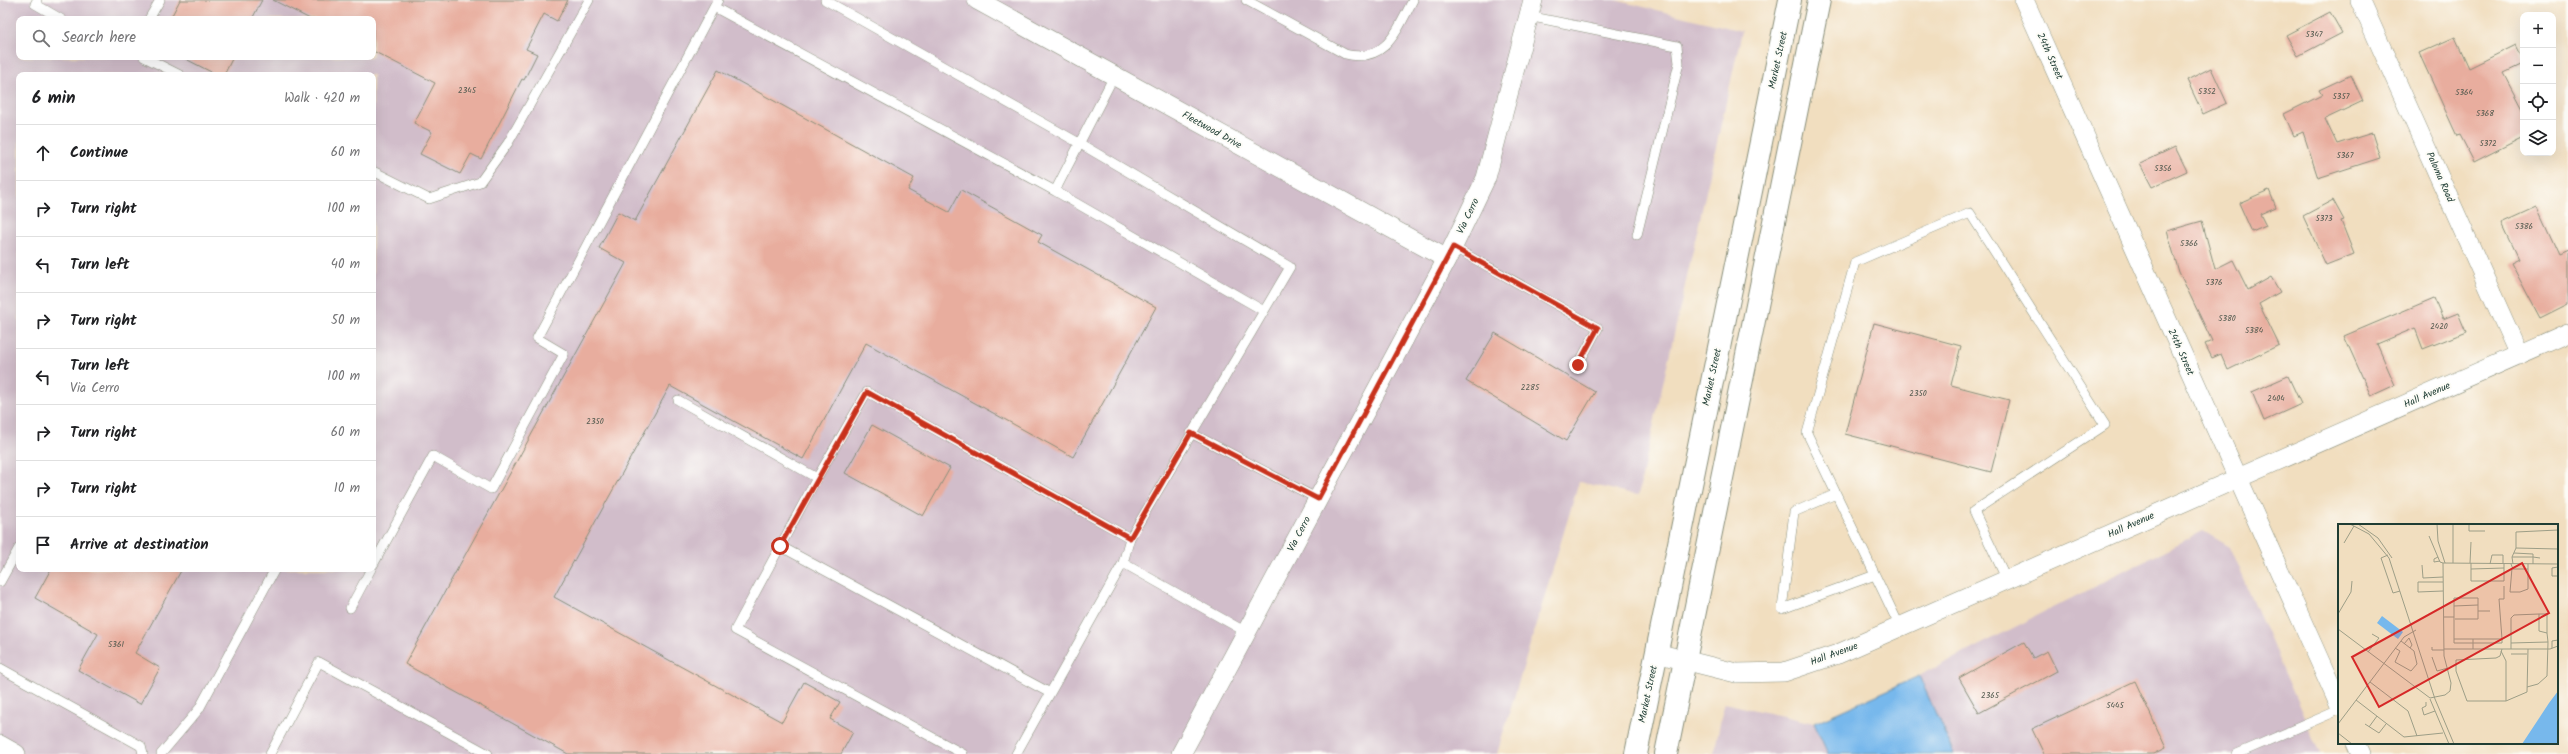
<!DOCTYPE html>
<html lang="en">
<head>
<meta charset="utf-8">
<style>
  :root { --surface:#fff; --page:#f2f2f2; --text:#202124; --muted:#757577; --line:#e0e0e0 }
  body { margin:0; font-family:Kalam,sans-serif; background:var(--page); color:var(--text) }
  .controls { position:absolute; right:12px; top:12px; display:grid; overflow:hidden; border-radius:8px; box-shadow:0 4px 16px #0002 }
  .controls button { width:36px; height:36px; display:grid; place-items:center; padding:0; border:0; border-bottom:1px solid var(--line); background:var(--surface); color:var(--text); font:20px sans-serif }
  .stop { position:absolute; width:12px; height:12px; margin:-9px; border:3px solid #c8321e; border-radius:50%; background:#fff }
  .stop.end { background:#c8321e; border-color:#fff; box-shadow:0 1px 4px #0008 }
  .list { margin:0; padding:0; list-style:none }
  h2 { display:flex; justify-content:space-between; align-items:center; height:52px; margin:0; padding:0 16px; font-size:17px }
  h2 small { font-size:13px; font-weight:400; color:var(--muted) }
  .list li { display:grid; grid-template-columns:26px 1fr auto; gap:12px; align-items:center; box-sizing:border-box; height:56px; padding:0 16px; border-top:1px solid var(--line) }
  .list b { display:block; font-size:15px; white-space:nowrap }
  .list p { margin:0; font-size:13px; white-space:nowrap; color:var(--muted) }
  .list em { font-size:13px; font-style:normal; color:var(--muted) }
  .icon { flex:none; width:22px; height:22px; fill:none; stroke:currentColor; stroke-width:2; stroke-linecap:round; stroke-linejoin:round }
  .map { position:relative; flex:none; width:2568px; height:754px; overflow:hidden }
  .search { position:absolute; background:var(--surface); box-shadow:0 4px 16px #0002; left:16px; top:16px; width:360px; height:44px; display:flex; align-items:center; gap:10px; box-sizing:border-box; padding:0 14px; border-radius:8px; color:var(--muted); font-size:15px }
  .panel { position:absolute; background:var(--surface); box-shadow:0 4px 16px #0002; left:16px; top:72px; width:360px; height:500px; border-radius:8px }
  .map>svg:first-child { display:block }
  .industrial { fill:#d1bdca; fill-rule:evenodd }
  .water { fill:#77b8ec; stroke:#4b7a90 }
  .building { fill:#e8ad9e }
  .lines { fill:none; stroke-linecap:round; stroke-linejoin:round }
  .service-casing { stroke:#888e7a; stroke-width:10 }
  .minor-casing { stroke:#888e7a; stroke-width:20 }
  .secondary-casing { stroke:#888e7a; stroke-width:24 }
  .service { stroke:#fff; stroke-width:9 }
  .minor { stroke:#fff; stroke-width:19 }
  .secondary { stroke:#fff; stroke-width:22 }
  .route { stroke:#c8321e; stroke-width:5 }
  .labels { text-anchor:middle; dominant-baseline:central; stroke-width:4; stroke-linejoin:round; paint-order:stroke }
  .number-label { font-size:8px; fill:#51594e }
  .street-label { font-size:10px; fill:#1f3d34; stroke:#fdfcf7 }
  .inset-road { fill:none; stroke:#9d9e87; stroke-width:1 }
  .view { fill:#d62828; fill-opacity:0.15; stroke:#d62828; stroke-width:2 }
  .inset-edge { fill:none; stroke:#1f3d34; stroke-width:2 }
</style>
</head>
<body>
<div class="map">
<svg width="2568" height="754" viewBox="0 0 2568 754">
  <rect width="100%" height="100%" fill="#fdfcf7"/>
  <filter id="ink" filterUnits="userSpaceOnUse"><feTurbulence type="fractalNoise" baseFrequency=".025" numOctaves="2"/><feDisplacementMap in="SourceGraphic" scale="8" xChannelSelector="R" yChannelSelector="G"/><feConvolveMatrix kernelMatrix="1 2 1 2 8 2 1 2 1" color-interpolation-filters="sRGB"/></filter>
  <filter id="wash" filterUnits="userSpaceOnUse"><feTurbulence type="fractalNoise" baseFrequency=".012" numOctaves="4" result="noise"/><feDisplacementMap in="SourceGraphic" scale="16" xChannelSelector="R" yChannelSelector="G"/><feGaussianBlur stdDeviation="0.9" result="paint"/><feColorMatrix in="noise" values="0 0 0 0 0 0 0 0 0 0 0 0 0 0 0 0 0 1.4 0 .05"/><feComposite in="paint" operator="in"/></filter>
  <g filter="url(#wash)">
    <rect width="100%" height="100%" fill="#f1debf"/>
    <!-- industrial -->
    <path class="industrial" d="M0,0h1615l127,31 -104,464 -59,-13 -82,272h-1497zM19,19h354v38h-354zM19,75h354v494h-354z
      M2203,531l27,16 90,207h-366l-35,-78z
      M1724,703l90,20 14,31h-114z"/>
    <!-- water -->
    <path class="water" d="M1919,676l35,78h-126l-14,-31z"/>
    <g id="blocks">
      <!-- building -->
      <path class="building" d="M180,0h82l-10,19h-82z
        M273,0h295l-11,21 -13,-7 -18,35 11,5 -13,26 -2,-1 -41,80 -10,-5 -11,20 -40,-20 12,-22 -18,-9 21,-40 -62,-32v-32h-63z
        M2330,12l12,21 -44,23 -12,-21z
        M2455,37l14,31 47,-23 7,14v5l-19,9 19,36v28l-49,25 -14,-27 -3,1 -38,-83z
        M182,57h51l-9,18h-7z
        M2211,68l16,35 -24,11 -16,-34z
        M718,70l196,108 -6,12 41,22 12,-22 81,45 -4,7 118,65 -83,150 -207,-114 -63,116 -133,-73 -116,211 228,125 22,-40 36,20 -10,17 23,13 -12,22h-273l-163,-90 221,-401 -27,-15 19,-36 17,9z
        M2351,75l12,26 -38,18 12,25 35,-11 8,25 -62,20 -15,-46 -9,4 -10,-22 38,-19 -3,-5z
        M2175,147l12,24 -35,16 -12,-23z
        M2269,190l7,17 -16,7 6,12 -14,6 -13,-29z
        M2333,200l11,20 -3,1 13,33 -28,11 -23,-49z
        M2537,207l22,48 9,-4v53l-28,14 -29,-55 8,-4 -17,-36z
        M2202,221l13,48 18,-9 15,30 23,-13 9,15 -21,12 20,41 -51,25 -7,-16 -9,4 -7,-14 7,-3 -33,-69 -12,-41z
        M2434,298l9,21 15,-6 8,19 -43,17 -8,-21 -38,16 18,41 -24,11 -27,-60z
        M1874,323l87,23 -10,39 58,15 -18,72 -146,-38z
        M1495,333l100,59 -29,49 -100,-60z
        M2288,376l13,28 -37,17 -12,-29z
        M872,425l78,43 -27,48 -78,-43z
        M51,569h131l-47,84 25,15 -20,36 -62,-34 20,-36 -63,-36z
        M2024,642l9,16 14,-7 10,20 -78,42 -20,-35z
        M2135,681l31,67 -12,6h-110l-12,-25z"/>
    </g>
  </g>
  <g filter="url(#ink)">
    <use href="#blocks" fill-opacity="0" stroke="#888e7a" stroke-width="1"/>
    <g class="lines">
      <defs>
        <path id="service" d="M37,0l-2,4 26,15
          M718,0l-4,7 341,184 209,120 26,-44 -211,-124 -254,-143
          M1246,0l99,54c41,10 52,-24 68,-54
          M1528,16l149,30 2,17 -42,172
          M149,19l11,-19
          M144,57l36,18
          M373,171l56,28 51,-17 28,-39 81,-143
          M1055,191l59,-115
          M1453,247l145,81 -20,37
          M678,400l139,78 50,-86 263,146
          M1191,433l127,66
          M817,478l-82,152 228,124
          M1836,494l-42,18 -12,97 93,-34
          M780,546l270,147
          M373,565l60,-109 58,33 73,-135 -27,-16 177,-331
          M0,582l19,-34
          M350,608l21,-39
          M1900,627l-93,-194 48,-171 115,-49 135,212 -131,86 33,69
          M1246,632l-123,-69 7,-25 134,-227
          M0,668l141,78 2,8
          M161,754l38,-45 76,-140
          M270,754l49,-92 169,92
          M1016,754l107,-191
          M2237,754l102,-44"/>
        <path id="minor" d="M977,0l470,259
          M2024,0l315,704
          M2360,0l159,355
          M1656,653l80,20 48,-1 54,-18 730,-321
          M2356,743l5,11
          M0,745l16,9
          M1181,754l266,-495 39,-81 47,-178"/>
        <path id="secondary" d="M1636,754l154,-754
          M1666,754l153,-754"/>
      </defs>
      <!-- service casing -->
      <use href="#service" class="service-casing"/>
      <!-- minor casing -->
      <use href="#minor" class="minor-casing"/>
      <!-- secondary casing -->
      <use href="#secondary" class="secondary-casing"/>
      <!-- service -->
      <use href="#service" class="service"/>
      <!-- minor -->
      <use href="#minor" class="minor"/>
      <!-- secondary -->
      <use href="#secondary" class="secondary"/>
    </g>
  </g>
  <g class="lines" filter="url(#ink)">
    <!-- route -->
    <path class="route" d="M780,546l87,-154 263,146 61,-105 127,66 135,-252 145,81 -20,37"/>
  </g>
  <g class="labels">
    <!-- number labels -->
    <g class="number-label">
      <text x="2314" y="34">5347</text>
      <text x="467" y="90">2345</text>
      <text x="2207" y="91">5352</text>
      <text x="2464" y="92">5364</text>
      <text x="2341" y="96">5357</text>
      <text x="2485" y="113">5368</text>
      <text x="2488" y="143">5372</text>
      <text x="2345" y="155">5367</text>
      <text x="2163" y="168">5356</text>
      <text x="2324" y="218">5373</text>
      <text x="2524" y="226">5386</text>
      <text x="2189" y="243">5366</text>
      <text x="2214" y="282">5376</text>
      <text x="2227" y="318">5380</text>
      <text x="2439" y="326">2420</text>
      <text x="2254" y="330">5384</text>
      <text x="1530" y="387">2285</text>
      <text x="1918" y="393">2350</text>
      <text x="2276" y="398">2404</text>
      <text x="595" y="421">2350</text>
      <text x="116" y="644">5361</text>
      <text x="1990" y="695">2365</text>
      <text x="2115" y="705">5445</text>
    </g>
    <!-- street labels -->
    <g class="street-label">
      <text transform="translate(2050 56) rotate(66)">24th Street</text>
      <text transform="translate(1778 60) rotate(-78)">Market Street</text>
      <text transform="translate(1212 130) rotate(29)">Fleetwood Drive</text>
      <text transform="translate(2440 177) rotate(66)">Paloma Road</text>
      <text transform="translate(1468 216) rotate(-64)">Via Cerro</text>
      <text transform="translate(2181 352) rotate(66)">24th Street</text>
      <text transform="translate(1712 377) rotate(-78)">Market Street</text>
      <text transform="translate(2427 395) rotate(-24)">Hall Avenue</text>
      <text transform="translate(2131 525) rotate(-24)">Hall Avenue</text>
      <text transform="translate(1299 534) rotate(-62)">Via Cerro</text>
      <text transform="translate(1834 654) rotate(-20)">Hall Avenue</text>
      <text transform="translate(1648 694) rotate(-78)">Market Street</text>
    </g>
  </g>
  <!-- overview -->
  <g transform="translate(2338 524)">
    <rect width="220" height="220" fill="#f1debf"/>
    <path d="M44,92l21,16 -5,7 -21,-16zM220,167v53h-36l27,-41z" fill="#77b8ec"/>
    <path class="inset-road" d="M12,0l19,10 20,24 46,141 19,45M20,0l20,14 14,20M99,0l1,17 7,22M131,0v7h16M152,0h14M115,1v38M91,12l11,26 3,1M6,19l10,-17M178,24l42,1M176,29l19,1v3l7,1M50,31l-7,3 12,35 7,-2M100,33l-4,2v3l6,-1M174,33l4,-9v-16l42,-2M105,39l115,1M132,39l1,-21M133,39v18h33v-17M152,40l2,-9h11v9M173,40l2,5h15v-5M175,40l-1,-7h21v7M84,41l1,13 20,-1M220,43l-6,1v8h6M174,44l-2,24h10l8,-3v-20M133,45l33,-1M105,58h-25v10l25,-1M116,82l24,-1M0,90l13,-22 1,-11M106,93h10v22M116,93v-19h24v13M117,95h23v-8h12M0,105l92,69 15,-3 5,-4 1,-8 -7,-27 -1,-93M135,115h29v4h-48v-4h19v10M164,115l-3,-40h5v-13M173,119l37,-1M66,120l5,-6 3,7 -2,3M94,123v3h12M57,124l5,3 -5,11 16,9 6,-7 -3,-13 -13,-10M214,124v-7l6,-1M106,125h106l8,-3M173,125v-31l3,-3 25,-1M163,127l5,10v40h-39l-11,-30v-11l40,-2 4,-2 2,-7M30,128l11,-14 -7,-4M173,130h16M94,133l5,14 11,-3M32,158l38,29 9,25M189,163l11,-3 9,-8 1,-34 -1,-9v-19h-8v17l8,2M92,175l19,45M18,176l48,37 39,-4M168,177l21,-9 1,-43M88,178v4l-4,2 2,7 11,-4M0,200l66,-87 12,-7M27,200l14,9 7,-9M31,203l8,-11M0,209l14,11"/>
    <path class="view" d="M184,39l27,50 -170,94 -27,-50z"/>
    <rect width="220" height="220" class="inset-edge"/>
  </g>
</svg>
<div class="controls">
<button>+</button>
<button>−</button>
<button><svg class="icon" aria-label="locate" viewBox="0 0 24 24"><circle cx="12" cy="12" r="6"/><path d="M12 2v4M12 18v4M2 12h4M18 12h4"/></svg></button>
<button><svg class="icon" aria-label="layers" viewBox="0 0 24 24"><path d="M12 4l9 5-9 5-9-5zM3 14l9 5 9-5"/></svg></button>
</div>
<div class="stop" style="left:780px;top:546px"></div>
<div class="stop end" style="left:1578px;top:365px"></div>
<div class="search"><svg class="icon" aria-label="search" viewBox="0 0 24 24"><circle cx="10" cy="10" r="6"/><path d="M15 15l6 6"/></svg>Search here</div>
<section class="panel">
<h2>6 min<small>Walk · 420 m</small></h2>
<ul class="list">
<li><svg class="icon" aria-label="ahead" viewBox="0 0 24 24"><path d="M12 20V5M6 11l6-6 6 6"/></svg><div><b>Continue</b></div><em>60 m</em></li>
<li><svg class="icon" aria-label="right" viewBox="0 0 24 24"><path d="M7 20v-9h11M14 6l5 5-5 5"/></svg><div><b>Turn right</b></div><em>100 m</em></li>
<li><svg class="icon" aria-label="left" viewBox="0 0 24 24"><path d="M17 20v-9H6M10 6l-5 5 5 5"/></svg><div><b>Turn left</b></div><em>40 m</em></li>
<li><svg class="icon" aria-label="right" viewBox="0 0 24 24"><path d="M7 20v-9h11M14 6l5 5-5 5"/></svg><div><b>Turn right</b></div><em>50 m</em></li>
<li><svg class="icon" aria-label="left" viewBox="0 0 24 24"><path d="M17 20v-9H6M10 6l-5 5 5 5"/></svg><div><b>Turn left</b><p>Via Cerro</p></div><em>100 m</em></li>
<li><svg class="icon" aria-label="right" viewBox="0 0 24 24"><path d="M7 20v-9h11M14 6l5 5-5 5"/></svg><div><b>Turn right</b></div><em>60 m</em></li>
<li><svg class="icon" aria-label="right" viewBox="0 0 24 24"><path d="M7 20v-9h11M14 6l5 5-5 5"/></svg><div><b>Turn right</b></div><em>10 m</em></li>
<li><svg class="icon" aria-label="arrive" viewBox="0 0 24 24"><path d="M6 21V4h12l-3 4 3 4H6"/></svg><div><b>Arrive at destination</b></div></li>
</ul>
</section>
</div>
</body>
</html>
